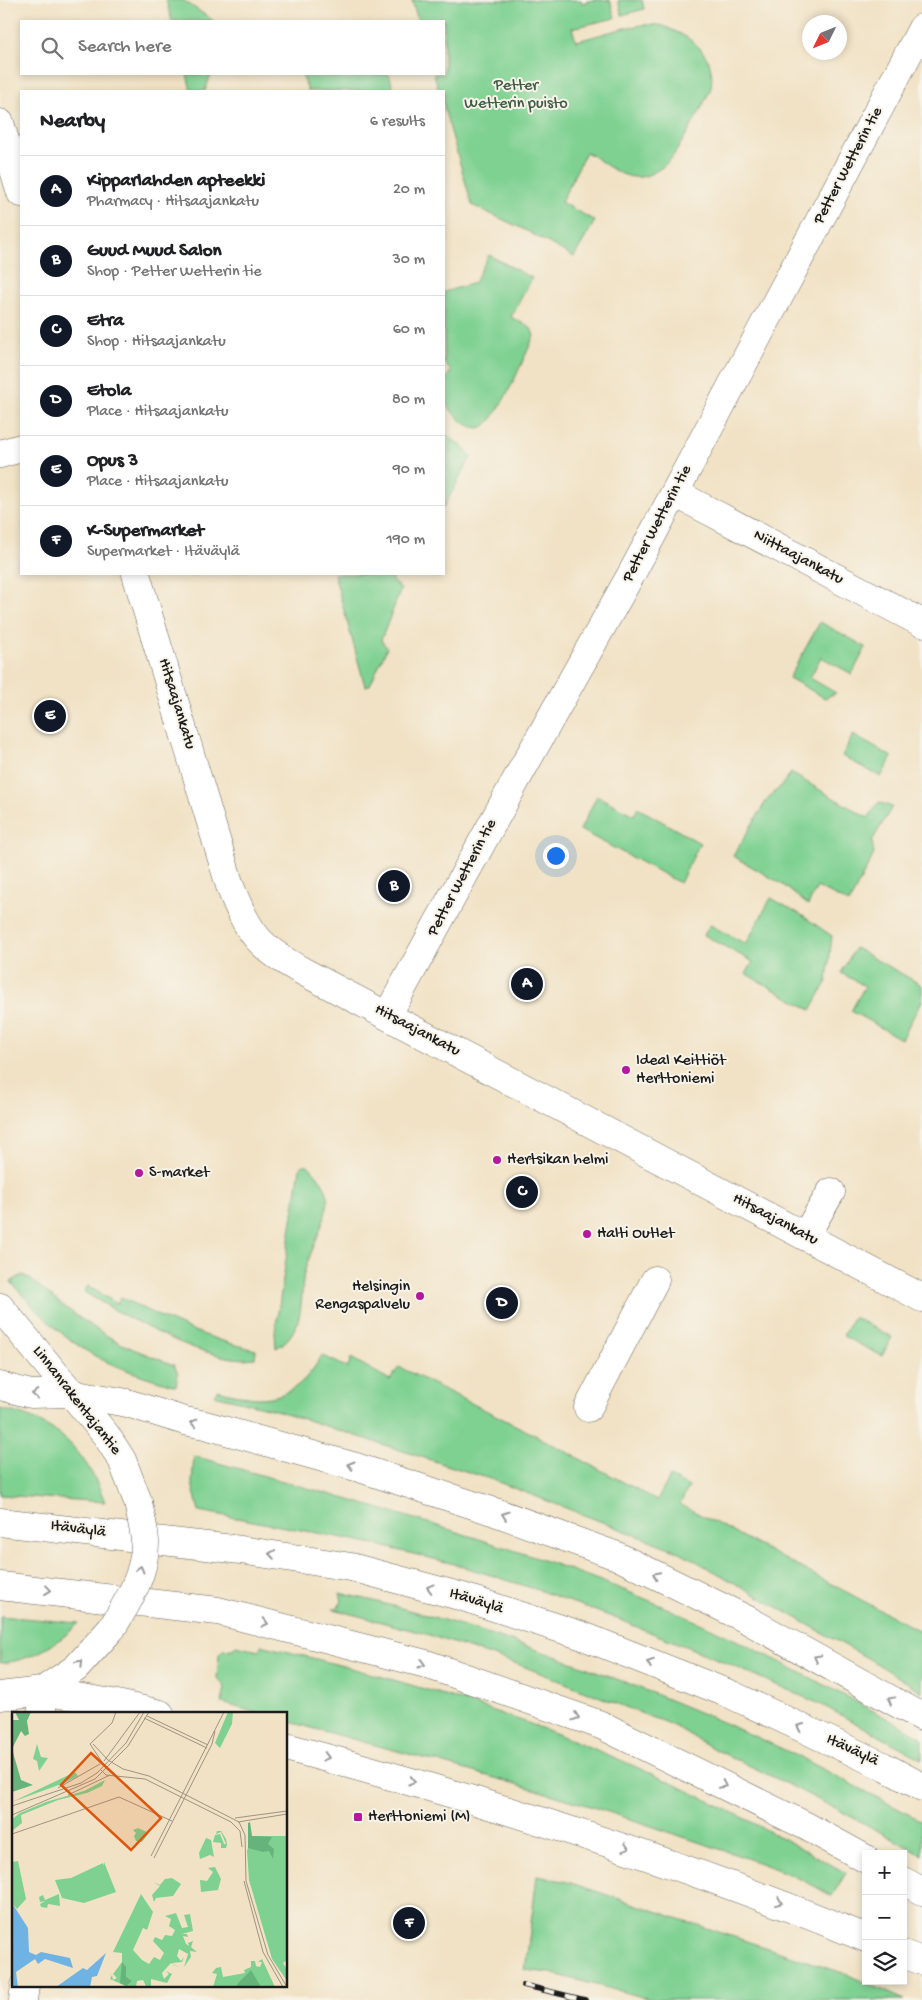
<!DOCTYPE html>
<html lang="en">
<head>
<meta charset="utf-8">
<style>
  :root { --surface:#fff; --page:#f2f2f2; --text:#202124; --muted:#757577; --line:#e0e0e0; --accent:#111827 }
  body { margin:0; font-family:"Gochi Hand",sans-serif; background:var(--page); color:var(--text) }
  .controls { position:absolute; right:15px; bottom:15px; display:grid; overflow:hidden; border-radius:0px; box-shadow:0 2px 8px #0003 }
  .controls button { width:45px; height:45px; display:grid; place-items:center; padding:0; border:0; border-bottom:1px solid var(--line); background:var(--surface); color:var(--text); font:25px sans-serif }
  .compass { position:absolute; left:802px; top:15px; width:45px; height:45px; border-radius:50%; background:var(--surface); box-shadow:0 2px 8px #0003; rotate:227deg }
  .you { position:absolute; left:555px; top:855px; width:18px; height:18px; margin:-12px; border:4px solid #fff; border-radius:50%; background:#1a73e8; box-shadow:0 0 0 8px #1a73e833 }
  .badge { display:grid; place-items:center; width:32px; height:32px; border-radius:50%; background:var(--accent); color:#fff; font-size:16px; font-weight:700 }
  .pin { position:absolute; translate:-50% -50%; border:2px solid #fff; box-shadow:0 1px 5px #0006 }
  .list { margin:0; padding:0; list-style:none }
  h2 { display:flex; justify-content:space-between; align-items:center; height:65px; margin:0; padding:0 20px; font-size:21px }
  h2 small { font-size:16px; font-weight:400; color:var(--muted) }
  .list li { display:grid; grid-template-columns:32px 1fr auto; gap:15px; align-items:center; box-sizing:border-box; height:70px; padding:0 20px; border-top:1px solid var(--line) }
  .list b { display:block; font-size:19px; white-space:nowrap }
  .list p { margin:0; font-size:16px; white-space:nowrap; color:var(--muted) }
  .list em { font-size:16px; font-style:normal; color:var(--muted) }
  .icon { flex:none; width:28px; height:28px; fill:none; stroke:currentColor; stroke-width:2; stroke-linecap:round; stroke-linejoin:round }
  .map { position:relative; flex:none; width:922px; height:2000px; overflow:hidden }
  .search { position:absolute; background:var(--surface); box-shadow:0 2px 8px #0003; left:20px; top:20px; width:425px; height:55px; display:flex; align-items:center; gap:12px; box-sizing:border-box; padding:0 18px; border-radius:0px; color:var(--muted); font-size:19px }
  .panel { position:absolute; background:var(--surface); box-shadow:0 2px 8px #0003; left:20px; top:90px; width:425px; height:485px; border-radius:0px }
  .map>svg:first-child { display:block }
  .green { fill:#7fd192; stroke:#4e7657 }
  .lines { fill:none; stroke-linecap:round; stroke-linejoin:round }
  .minor-casing { stroke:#676157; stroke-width:29 }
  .major-casing { stroke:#676157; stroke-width:29 }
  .highway-casing { stroke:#676157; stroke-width:29 }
  .minor { stroke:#fff; stroke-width:28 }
  .major { stroke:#fff; stroke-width:28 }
  .highway { stroke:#fff; stroke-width:28 }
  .rail-casing { stroke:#1c1c1c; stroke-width:5.5 }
  .rail { stroke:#f7f3e8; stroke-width:4; stroke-dasharray:11; stroke-linecap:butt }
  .major-bridge-casing { stroke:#676157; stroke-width:29; stroke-linecap:butt }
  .major-bridge { stroke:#fff; stroke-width:28 }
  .oneway { stroke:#999 }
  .poi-dot { fill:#b5179e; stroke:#f7f3e8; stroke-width:2 }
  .labels { text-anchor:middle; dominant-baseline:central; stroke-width:4; stroke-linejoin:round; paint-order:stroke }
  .park-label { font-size:16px; fill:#3f5b45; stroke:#f7f3e8 }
  .street-label { font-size:16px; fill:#1c1c1c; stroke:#f7f3e8 }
  .poi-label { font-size:16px; fill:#1c1c1c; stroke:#f7f3e8; text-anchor:start }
  .inset-road { fill:none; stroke:#9c9381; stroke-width:1 }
  .view { fill:#de560d; fill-opacity:0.15; stroke:#de560d; stroke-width:2.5 }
  .inset-edge { fill:none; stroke:#1c1c1c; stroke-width:2.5 }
</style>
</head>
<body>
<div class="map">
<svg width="922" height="2000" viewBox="0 0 922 2000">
  <rect width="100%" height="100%" fill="#f7f3e8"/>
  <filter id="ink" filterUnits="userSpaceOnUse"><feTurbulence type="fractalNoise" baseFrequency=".02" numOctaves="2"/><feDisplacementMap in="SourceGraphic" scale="10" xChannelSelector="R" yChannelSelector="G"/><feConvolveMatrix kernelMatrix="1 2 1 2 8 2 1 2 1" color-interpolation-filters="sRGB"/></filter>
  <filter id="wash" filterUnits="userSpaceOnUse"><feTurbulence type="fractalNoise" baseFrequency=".0096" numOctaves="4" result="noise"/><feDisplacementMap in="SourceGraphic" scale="20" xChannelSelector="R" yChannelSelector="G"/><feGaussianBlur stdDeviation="1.12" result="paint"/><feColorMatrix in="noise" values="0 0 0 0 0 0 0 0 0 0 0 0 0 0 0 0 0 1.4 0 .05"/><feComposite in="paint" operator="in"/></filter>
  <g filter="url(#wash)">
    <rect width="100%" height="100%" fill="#f1e2c5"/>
    <!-- green -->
    <path class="green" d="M166,0h17l31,21h-42z
      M412,0h169l1,3 11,-3h17l5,18 -43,10 4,13c24,-5 58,-19 82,-16 5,0 10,3 14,5 25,10 44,29 39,57 -2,10 -34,65 -41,73 -7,8 -20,16 -30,17 -20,2 -37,-16 -54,-25l-25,50 34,19 -21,36 -47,-26 -55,-26 -28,-97v-17h-5l-5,-17h10v-53h-26z
      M618,0h24l2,9 -22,6z
      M187,74h24l-6,17h-14z
      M302,74h87l5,17h-86z
      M489,255l43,23 -21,39 20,11 3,8c-9,20 -32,75 -48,89 -14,11 -36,-13 -42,-25v-18l7,-11 -7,-8v-71l30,-9z
      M444,433l20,15 7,9 -27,50z
      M334,574h61l-4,6 10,9 -20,51 6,8 -17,37 -5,1z
      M820,622l46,25 -14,27 -31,-17 -11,21 26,15 -11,5 -36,-20z
      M853,735l39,22 -11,20 -39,-21z
      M791,773l77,45 11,-16 13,5 -20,34 2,13 -25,49 -32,-16 -9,18 -26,-21 -49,-28 35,-58 12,-11z
      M597,796l37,19 4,-7 62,35 -20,40 -100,-53z
      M771,898l29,16 32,22 -5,45 -16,29 -65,-36 7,-12 -49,-27 6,-10 36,19z
      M855,948l67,37v16l-21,38 -50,-28 14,-25 -24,-13z
      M303,1165h5c7,8 17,18 19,28 5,18 -18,60 -23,80 -3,17 -1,37 -8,53 -5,10 -10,17 -20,22l-1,-16 24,-158 1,-6z
      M22,1275l7,3c29,24 57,47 91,65 17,8 36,15 54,22l4,8 -2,13c-23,-7 -47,-14 -69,-24 -39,-18 -68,-48 -96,-80z
      M88,1286l29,18 4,-7c42,23 87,42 135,53l-1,8c-46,8 -131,-42 -171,-66z
      M853,1317l39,20 -10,19 -39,-20z
      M322,1355l26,13 3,-10 39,22 9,-13 136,68 122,65 13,-23 19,10 -9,17 242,128v60l-46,-29 -196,-111 -187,-72 -214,-69 -65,-16 3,-5c13,3 29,8 42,8 31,0 49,-18 63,-43z
      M0,1409c56,11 85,40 105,93l-105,-7z
      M194,1456c140,40 282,77 417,129 108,42 210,98 311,152v22l-100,-54 -107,-47 -103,-41 -77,-28 -77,-24 -93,-23 -166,-31 -7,-28z
      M340,1593c150,34 294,89 434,152 50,23 99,51 148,76v34c-68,-38 -137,-73 -208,-106 -22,-11 -37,-25 -61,-31l-133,-53 -94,-31 -93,-25h4l5,-8z
      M0,1616l79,7c-21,21 -48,38 -79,40z
      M261,1645c89,22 178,46 264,77 112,41 218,93 321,151l-14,23c-43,-26 -92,-40 -140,-56 -132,-47 -270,-82 -406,-119v-7h-26l-38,-11 3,-16 -8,-9 2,-24 4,-4 9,-1 4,-3 23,5z
      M537,1876l31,6 278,92 59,26h-251l-104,-27 -25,-3z"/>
  </g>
  <g filter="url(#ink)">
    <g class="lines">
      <defs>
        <path id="minor" d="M0,123l21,70
          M0,454l21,-6
          M675,493l247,130
          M136,574l94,312c18,47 29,62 74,86l618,326
          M387,1016l133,-243 113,-202 289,-543
          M805,1236l26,-44
          M588,1408l67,-128
          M42,1714v-23
          M23,2000l2,-14"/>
        <path id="major" d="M0,1307l106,128 16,25 16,42
          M0,1386l31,8 40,-1
          M0,1696l42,-5 34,-23 36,-40"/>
        <path id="highway" d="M71,1393l56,10 58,18 20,4 151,42 139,45 122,44 129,63 176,98
          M0,1522l241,28 110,17 112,30 120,39 149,59 151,71 39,21
          M0,1586l218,25 208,53 175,61 205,101 60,33
          M42,1691l70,12 48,11
          M286,1747c198,53 390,113 580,191
          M903,1881l19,10
          M903,1954l19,7"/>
      </defs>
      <!-- minor casing -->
      <use href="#minor" class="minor-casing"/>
      <!-- major casing -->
      <use href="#major" class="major-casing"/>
      <!-- highway casing -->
      <use href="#highway" class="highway-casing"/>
      <!-- minor -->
      <use href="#minor" class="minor"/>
      <!-- major -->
      <use href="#major" class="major"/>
      <!-- highway -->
      <use href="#highway" class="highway"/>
      <defs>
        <path id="rail" d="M523,1985l62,15"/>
      </defs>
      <!-- rail casing -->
      <use href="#rail" class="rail-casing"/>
      <!-- rail -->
      <use href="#rail" class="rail"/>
      <defs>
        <path id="major-bridge" d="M112,1628c16,-26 34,-55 33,-87 -1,-13 -5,-27 -7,-39"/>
      </defs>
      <!-- major-bridge casing -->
      <use href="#major-bridge" class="major-bridge-casing"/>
      <!-- major-bridge -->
      <use href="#major-bridge" class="major-bridge"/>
    </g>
    <!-- one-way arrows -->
    <defs><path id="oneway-chevron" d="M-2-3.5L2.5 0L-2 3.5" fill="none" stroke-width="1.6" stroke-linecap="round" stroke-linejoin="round" transform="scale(1.25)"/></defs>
    <g class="oneway">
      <use href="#oneway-chevron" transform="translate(35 1394) rotate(-177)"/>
      <use href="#oneway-chevron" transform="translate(194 1423) rotate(-169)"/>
      <use href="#oneway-chevron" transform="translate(351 1465) rotate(-164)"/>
      <use href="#oneway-chevron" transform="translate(505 1515) rotate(-160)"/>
      <use href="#oneway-chevron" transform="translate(272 1554) rotate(-171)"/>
      <use href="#oneway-chevron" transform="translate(140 1569) rotate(-75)"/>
      <use href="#oneway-chevron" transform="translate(656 1575) rotate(-154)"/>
      <use href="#oneway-chevron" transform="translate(430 1588) rotate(-165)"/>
      <use href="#oneway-chevron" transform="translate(48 1590) rotate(7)"/>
      <use href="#oneway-chevron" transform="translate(265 1623) rotate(14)"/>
      <use href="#oneway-chevron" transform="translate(817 1658) rotate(-151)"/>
      <use href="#oneway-chevron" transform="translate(80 1663) rotate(-46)"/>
      <use href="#oneway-chevron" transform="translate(650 1663) rotate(-159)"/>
      <use href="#oneway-chevron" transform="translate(422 1664) rotate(16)"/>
      <use href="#oneway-chevron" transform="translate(891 1700) rotate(-151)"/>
      <use href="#oneway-chevron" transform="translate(576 1717) rotate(19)"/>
      <use href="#oneway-chevron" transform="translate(800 1727) rotate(-155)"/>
      <use href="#oneway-chevron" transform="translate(326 1757) rotate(15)"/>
      <use href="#oneway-chevron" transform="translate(412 1781) rotate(16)"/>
      <use href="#oneway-chevron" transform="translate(723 1785) rotate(26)"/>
      <use href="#oneway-chevron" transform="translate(626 1848) rotate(19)"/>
      <use href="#oneway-chevron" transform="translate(779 1902) rotate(22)"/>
    </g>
  </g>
  <!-- markers -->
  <g class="poi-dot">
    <circle cx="626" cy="1070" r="5"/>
    <circle cx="497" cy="1160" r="5"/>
    <circle cx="139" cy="1173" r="5"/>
    <circle cx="587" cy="1234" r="5"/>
    <circle cx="420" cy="1296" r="5"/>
    <rect x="353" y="1812" width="10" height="10" rx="2.5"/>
  </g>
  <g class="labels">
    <!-- park labels -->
    <g class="park-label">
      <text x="516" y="86">Petter<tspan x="516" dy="18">Wetterin puisto</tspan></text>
    </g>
    <!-- street labels -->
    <g class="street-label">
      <text transform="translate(849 166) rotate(-62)">Petter Wetterin tie</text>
      <text transform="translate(658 524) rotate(-62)">Petter Wetterin tie</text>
      <text transform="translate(798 558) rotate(28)">Niittaajankatu</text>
      <text transform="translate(176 704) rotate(73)">Hitsaajankatu</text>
      <text transform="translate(463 878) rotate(-62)">Petter Wetterin tie</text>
      <text transform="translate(417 1031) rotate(28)">Hitsaajankatu</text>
      <text transform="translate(775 1220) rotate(28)">Hitsaajankatu</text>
      <text transform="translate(76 1401) rotate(52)">Linnanrakentajantie</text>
      <text transform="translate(78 1530) rotate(7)">Itäväylä</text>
      <text transform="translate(476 1602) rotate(17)">Itäväylä</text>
      <text transform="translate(852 1751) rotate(25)">Itäväylä</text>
    </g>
    <!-- poi labels -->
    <g class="poi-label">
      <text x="636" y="1061">Ideal Keittiöt<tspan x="636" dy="18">Herttoniemi</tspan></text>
      <text x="507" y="1160">Hertsikan helmi</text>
      <text x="149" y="1173">S-market</text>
      <text x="597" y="1234">Halti Outlet</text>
      <text x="410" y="1287" text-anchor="end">Helsingin<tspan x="410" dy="18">Rengaspalvelu</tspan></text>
      <text x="368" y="1817">Herttoniemi (M)</text>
    </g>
  </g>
  <!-- overview -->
  <g transform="translate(12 1712)">
    <rect width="275" height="275" fill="#f1e2c5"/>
    <path d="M216,0h5l-1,12 -12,24 -5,-5zM25,32l4,13 7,1 -9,13 -2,-10 -4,-2zM63,60l3,4 -14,7 -52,19zM93,68l-3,6 -15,7 -29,7 -37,15 1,8 -10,8v-12l8,-6 26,-11 38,-11zM126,116l11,5 -7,9 -6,-1 -2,-5 2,-3 -3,-3zM205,119h4l5,8 1,5 -1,4h-5v-5l-8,-1 2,-7 5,-1 4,10h2l-5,-12 -5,2zM240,124h35v124l-4,3 3,5 1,-5v18l-15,-22 -23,-79 -2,-29zM194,126l5,2 3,17 -4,-2 -10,4 -1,-6zM6,149l8,38 -9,10 -5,-6v-41zM92,150l12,30 -32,11 -22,-5 -7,-18 16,-2 32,-15 1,3zM203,155l6,12 -3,11 -17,2 -1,-12 7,1 6,-9 -5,-4zM160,166l9,6 -8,12 -17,2 -2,4 -2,-7 8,-9 -7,-4 7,3 5,-6zM47,182l1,12 -12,-2 -1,4 -6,-1 -1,-3 5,-3 -5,1 -1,-5 4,-2 2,5zM129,182l12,18 -6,18 -4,-2 -10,22 9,10 7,4 5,-7 6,3 4,-7 -11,-12 2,-4 7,3 3,-5 7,1 3,-6 -6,-4 2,-7 -6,-3 11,-3 6,15 6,-1 -4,-12 6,-1 3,17 -11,3h5l1,3 -5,-1 3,8 3,2 -1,-3 5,-2 -2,6 6,5 -7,-1 1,6 -7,10 4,-13 -9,-5 -2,7 4,5 3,-4 -2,5 -10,1 8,5 -9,-5 -9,10 2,6 5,-5 -3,-3 6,3 -5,9 -16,-4v8l-5,-1 -3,-6 -6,1 -1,6h-8l-18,-8 2,-4 1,5 4,-2 -4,-4 9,-12v-9l-9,-1zM250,247l13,28h-62l4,-13 -5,-1 4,-5 5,-1 2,10 22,-4 -1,-3 7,-3v-6h4l1,5 4,1 2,-5h-4z" fill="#7fd192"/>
    <path d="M3,0h16l-4,9 2,13 -4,2 -4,-5 -9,18v-29h7zM0,37l9,31 12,5 -21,7zM238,110l2,14 20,1 -4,7 6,5 -1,10 -4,-8 -6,1 -15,-4v-25zM110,250l4,5v10l6,4 -6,5 -6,-3zM239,258l10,17h-25l3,-5z" fill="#67b37c"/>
    <path d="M0,191l16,25 1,24 7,3 5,-3 29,6 3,10 -28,-9 -7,5 -3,-5 -19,13 2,15h-6zM94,241l-9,23 -5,1 -2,10h-34l27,-19 4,2z" fill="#6fb3e4"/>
    <path class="inset-road" d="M135,4l61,29M132,6l63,30M78,32l22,-21 4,-11M78,32l12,18M81,32l15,16 15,9 26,7 90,46 6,13 1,46 22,74 19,32M92,49l36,-49M89,58l5,5 39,4 86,43 9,9 2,16M46,76l42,-24M56,83l42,-20M0,94l69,-23 16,-10 29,-30 18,-31M0,103l83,-36 33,-33 21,-34M223,106l52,-7M226,110l49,-8M0,122l107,-37 53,24M139,144l73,-144M142,146l58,-114 3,-13M232,169l19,71 20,35"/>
    <path class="view" d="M79,41l70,65 -30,32 -70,-65z"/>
    <rect width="275" height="275" class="inset-edge"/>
  </g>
</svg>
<div class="controls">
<button>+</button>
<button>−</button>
<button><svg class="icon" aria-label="layers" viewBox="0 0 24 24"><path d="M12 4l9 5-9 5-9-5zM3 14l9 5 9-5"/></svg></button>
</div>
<svg class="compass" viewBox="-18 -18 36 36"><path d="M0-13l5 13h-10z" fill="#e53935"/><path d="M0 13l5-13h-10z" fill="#757577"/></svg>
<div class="you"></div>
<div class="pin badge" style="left:527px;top:984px">A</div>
<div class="pin badge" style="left:394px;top:886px">B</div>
<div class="pin badge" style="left:522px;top:1192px">C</div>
<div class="pin badge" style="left:502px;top:1303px">D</div>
<div class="pin badge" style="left:50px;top:716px">E</div>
<div class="pin badge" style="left:409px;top:1923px">F</div>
<div class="search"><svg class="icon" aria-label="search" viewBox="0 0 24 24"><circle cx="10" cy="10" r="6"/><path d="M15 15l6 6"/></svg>Search here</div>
<section class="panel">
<h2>Nearby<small>6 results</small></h2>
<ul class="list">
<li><span class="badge">A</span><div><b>Kipparlahden apteekki</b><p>Pharmacy · Hitsaajankatu</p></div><em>20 m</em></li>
<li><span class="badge">B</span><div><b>Guud Muud Salon</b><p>Shop · Petter Wetterin tie</p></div><em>30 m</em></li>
<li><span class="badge">C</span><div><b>Etra</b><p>Shop · Hitsaajankatu</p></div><em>60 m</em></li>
<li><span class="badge">D</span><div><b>Etola</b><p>Place · Hitsaajankatu</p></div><em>80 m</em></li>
<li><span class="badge">E</span><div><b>Opus 3</b><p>Place · Hitsaajankatu</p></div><em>90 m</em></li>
<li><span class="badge">F</span><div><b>K-Supermarket</b><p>Supermarket · Itäväylä</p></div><em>190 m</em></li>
</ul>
</section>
</div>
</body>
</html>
